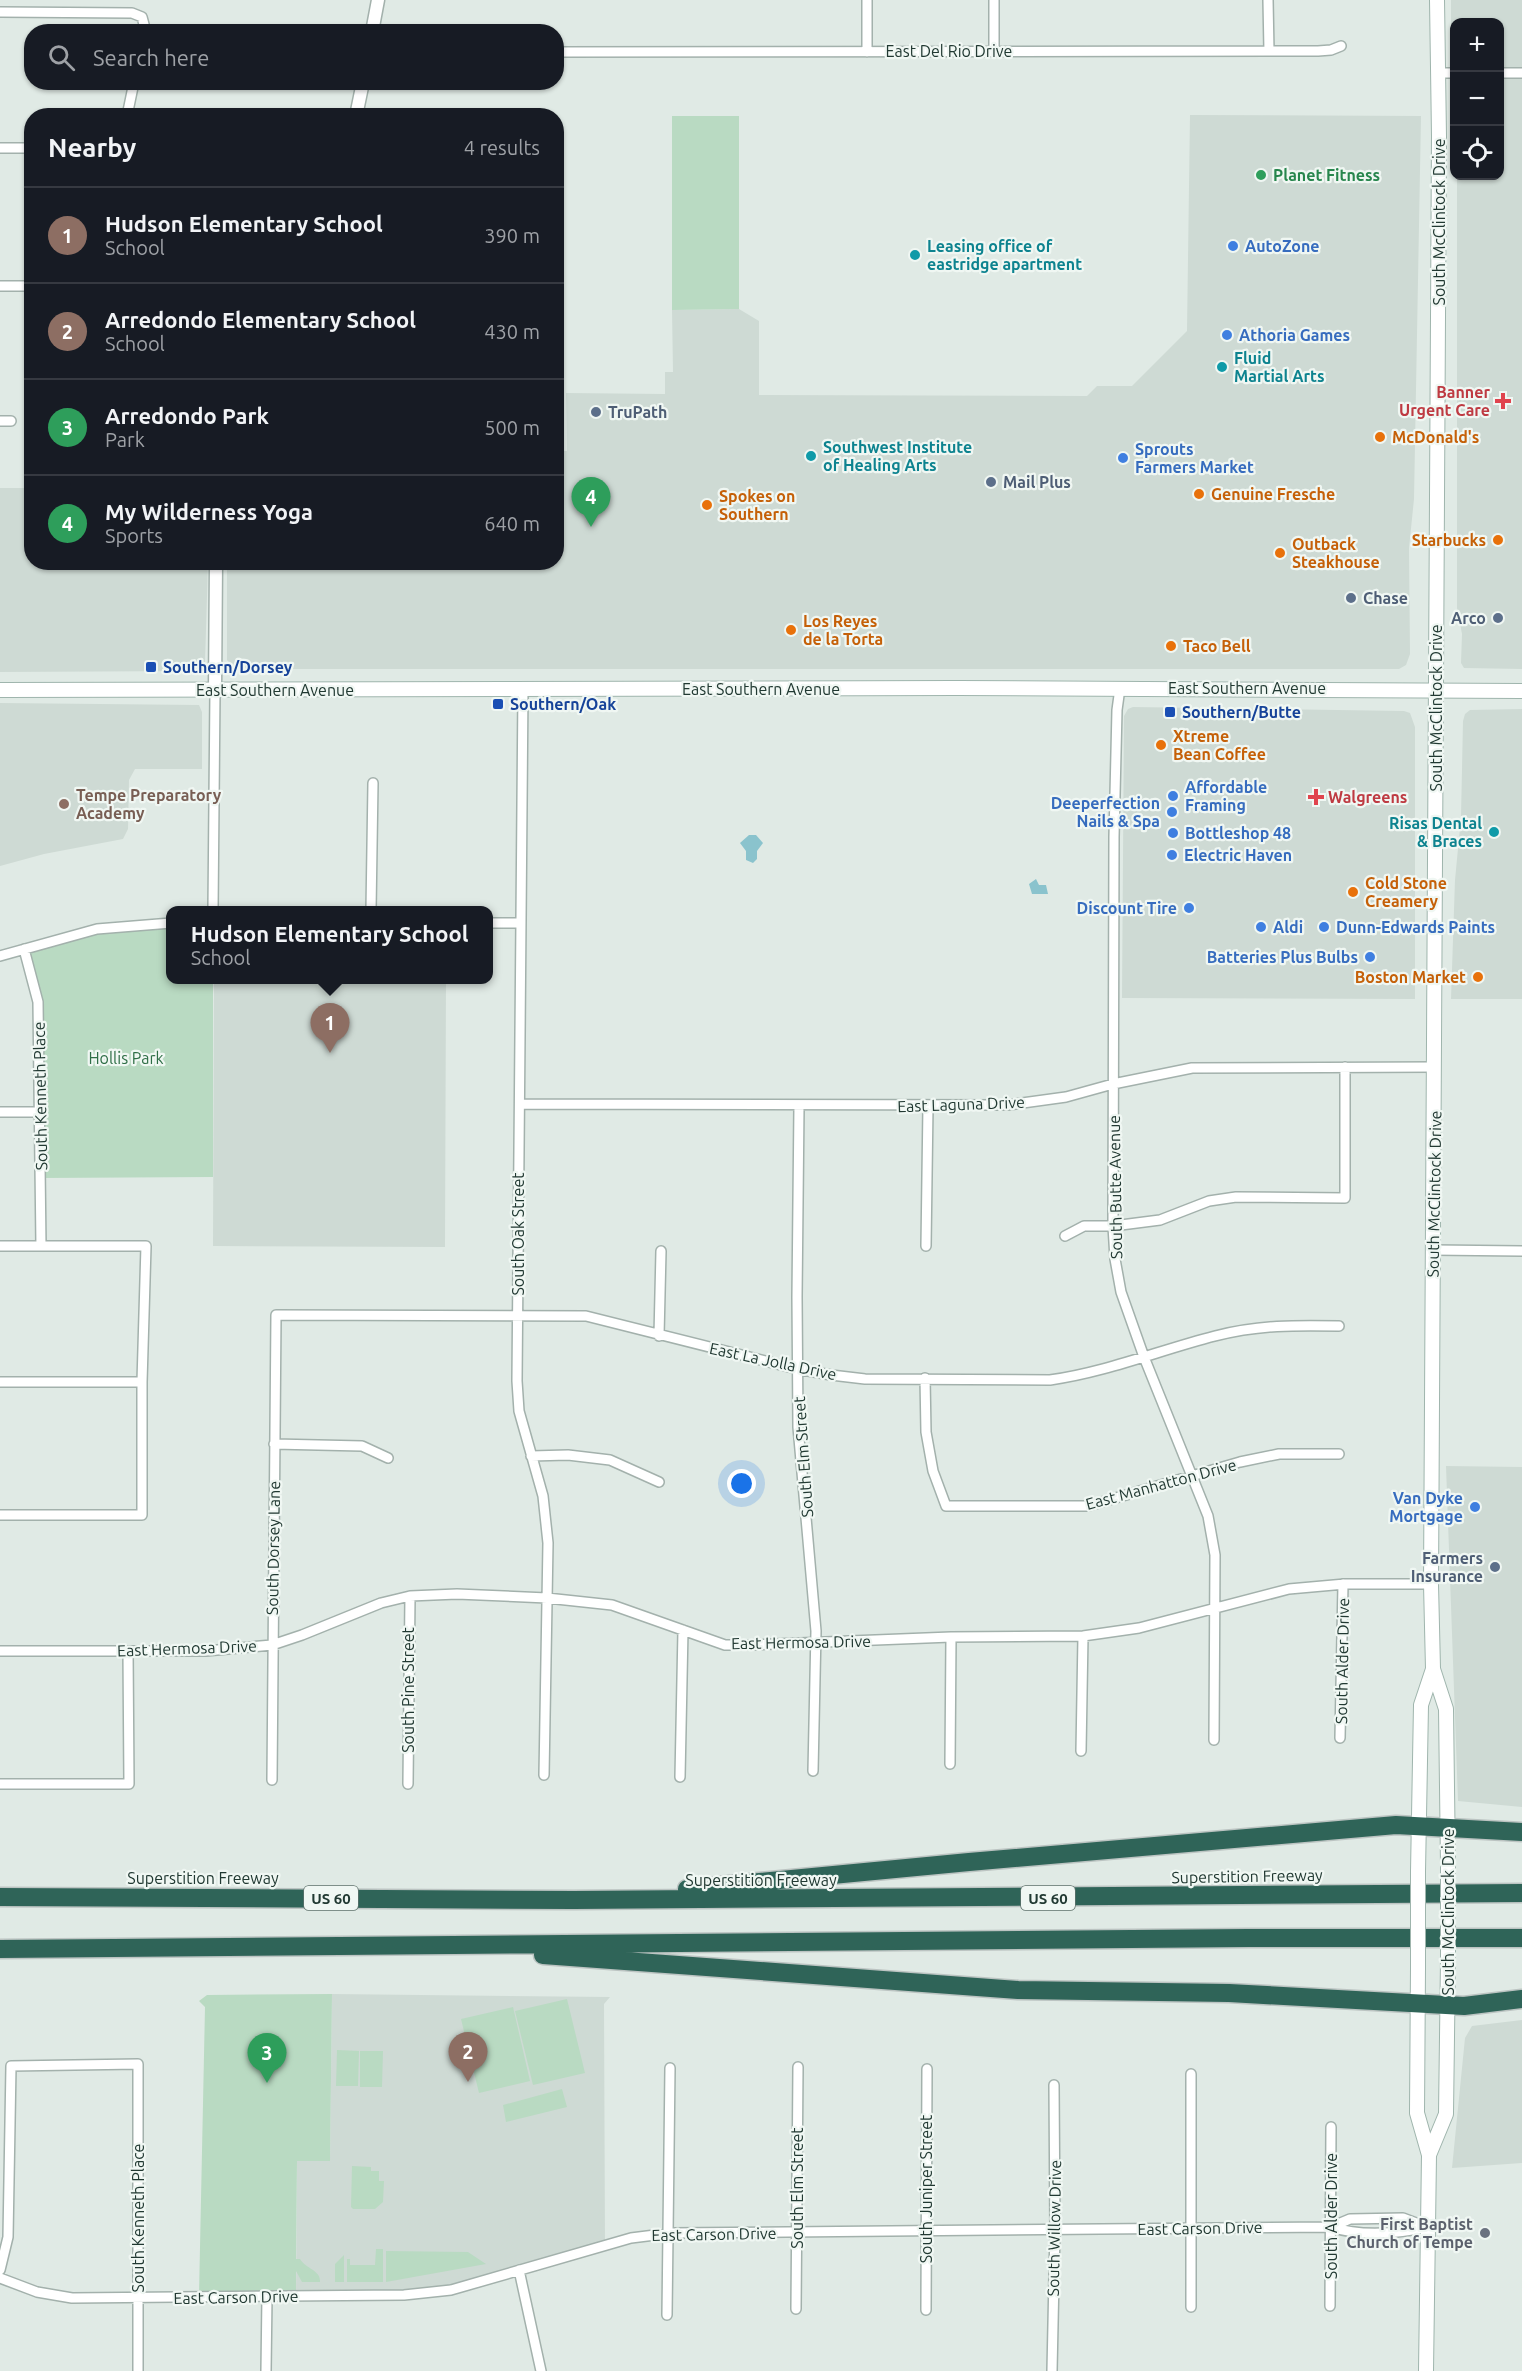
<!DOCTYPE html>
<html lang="en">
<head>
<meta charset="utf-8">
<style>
  :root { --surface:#171b24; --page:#20242c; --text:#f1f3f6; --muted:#9ea1a6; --line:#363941; --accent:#db2777 }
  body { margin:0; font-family:Ubuntu,sans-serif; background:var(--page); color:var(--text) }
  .controls { position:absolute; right:18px; top:18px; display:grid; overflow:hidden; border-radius:12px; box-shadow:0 2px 4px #0004 }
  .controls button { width:54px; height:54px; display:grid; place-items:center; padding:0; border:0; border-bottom:2px solid var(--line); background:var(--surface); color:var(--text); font:30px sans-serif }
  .you { position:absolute; left:742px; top:1484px; width:21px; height:21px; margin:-15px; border:4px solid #fff; border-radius:50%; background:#1a73e8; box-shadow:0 0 0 9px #1a73e833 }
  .badge { display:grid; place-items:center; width:39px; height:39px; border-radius:50%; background:var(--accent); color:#fff; font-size:20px; font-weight:700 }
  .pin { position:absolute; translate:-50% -50px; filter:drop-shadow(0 2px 3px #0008) }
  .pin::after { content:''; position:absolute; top:32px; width:21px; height:18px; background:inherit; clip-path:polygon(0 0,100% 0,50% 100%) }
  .popup { position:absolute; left:166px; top:906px; width:327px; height:78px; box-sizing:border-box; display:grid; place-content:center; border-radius:12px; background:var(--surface); filter:drop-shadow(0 2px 4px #0005); font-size:20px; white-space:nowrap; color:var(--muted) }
  .popup b { font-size:22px; color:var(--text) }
  .popup::after { content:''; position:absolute; left:50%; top:100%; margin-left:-12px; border:12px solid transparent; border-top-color:var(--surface) }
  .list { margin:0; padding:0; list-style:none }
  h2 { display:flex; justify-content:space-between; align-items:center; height:78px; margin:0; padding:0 24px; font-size:26px }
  h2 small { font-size:20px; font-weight:400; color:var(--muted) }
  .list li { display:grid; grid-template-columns:39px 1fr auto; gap:18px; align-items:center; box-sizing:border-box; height:96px; padding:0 24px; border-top:2px solid var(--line) }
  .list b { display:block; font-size:22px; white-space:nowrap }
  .list p { margin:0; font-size:20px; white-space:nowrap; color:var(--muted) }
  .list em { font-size:20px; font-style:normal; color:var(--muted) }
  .icon { flex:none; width:33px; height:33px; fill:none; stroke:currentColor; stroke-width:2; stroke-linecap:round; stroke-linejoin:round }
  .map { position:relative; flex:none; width:1522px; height:2371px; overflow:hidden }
  .search { position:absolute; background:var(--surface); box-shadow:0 2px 4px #0004; left:24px; top:24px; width:540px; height:66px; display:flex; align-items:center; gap:15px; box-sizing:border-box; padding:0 21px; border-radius:24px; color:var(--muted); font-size:22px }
  .panel { position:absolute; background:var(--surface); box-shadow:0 2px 4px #0004; left:24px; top:108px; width:540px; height:462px; border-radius:24px }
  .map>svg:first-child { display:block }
  .built { fill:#cedad4 }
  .green { fill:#b9dac2 }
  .water { fill:#8ac3cd }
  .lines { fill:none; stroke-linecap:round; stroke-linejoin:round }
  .minor-casing { stroke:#a3b1ac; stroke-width:12 }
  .tertiary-casing { stroke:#a3b1ac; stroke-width:15 }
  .secondary-casing { stroke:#9fb5ad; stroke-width:16 }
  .motorway-casing { stroke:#bcc4c2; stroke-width:21 }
  .minor { stroke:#fff; stroke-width:9 }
  .tertiary { stroke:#fff; stroke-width:12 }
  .secondary { stroke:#fff; stroke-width:14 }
  .motorway { stroke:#2f6458; stroke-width:18 }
  .secondary-bridge-casing { stroke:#9fb5ad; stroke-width:16; stroke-linecap:butt }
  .secondary-bridge { stroke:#fff; stroke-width:14 }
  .leisure-dot { fill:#2e9e5b; stroke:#f0f7f3; stroke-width:2 }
  .shop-dot { fill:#3f7fe0; stroke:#f0f7f3; stroke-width:2 }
  .culture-dot { fill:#0f9aa8; stroke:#f0f7f3; stroke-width:2 }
  .health-dot { fill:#e0444e; stroke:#f0f7f3; stroke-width:2 }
  .service-dot { fill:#5c6f8a; stroke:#f0f7f3; stroke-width:2 }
  .food-dot { fill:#e8710a; stroke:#f0f7f3; stroke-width:2 }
  .transit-dot { fill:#1a4fb4; stroke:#f0f7f3; stroke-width:2 }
  .education-dot { fill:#8d6e63; stroke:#f0f7f3; stroke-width:2 }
  .worship-dot { fill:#6b7280; stroke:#f0f7f3; stroke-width:2 }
  .labels { text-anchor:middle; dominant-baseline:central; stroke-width:4.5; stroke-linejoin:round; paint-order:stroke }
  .shield { fill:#f0f7f3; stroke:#5f726c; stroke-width:1.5 }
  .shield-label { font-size:15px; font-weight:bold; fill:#213932 }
  .street-label { font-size:16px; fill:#213932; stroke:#f0f7f3 }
  .leisure-label { font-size:16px; font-weight:bold; fill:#27864d; stroke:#f0f7f3; text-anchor:start }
  .culture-label { font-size:16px; font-weight:bold; fill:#0d838f; stroke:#f0f7f3; text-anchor:start }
  .shop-label { font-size:16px; font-weight:bold; fill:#366cbe; stroke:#f0f7f3; text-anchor:start }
  .health-label { font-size:16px; font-weight:bold; fill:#be3a42; stroke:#f0f7f3; text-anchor:end }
  .service-label { font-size:16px; font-weight:bold; fill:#4e5e75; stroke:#f0f7f3; text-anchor:start }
  .food-label { font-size:16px; font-weight:bold; fill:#c56008; stroke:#f0f7f3; text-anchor:start }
  .transit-label { font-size:16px; font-weight:bold; fill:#164399; stroke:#f0f7f3; text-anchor:start }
  .education-label { font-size:16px; font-weight:bold; fill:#785e54; stroke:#f0f7f3; text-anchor:start }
  .park-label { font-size:16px; fill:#2e6e46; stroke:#f0f7f3 }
  .worship-label { font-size:16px; font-weight:bold; fill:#5b616d; stroke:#f0f7f3; text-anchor:end }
</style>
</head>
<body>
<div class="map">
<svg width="1522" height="2371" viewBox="0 0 1522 2371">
  <rect width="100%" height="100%" fill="#e0eae5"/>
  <!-- built -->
  <path class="built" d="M1451,0h71v669l-58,-1 -3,-5 1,-29 -5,-26v-432h43v-154h-46v58l-3,-25z
    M1190,115l231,1 -7,383 -5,49 1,106 -4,11 -7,4h-1160l-7,-3 -5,-6v-97l329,-1 1,-111h10l-1,-58 99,1v-22h8l-1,-62 67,-1 20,12v74l328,1 10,-10h35l55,-55z
    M0,488h31l1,74 176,1 -3,100 -3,5 -7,3 -195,1z
    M0,703l199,2 3,7v57h-67l-6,11 -1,49 -5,10 -79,15 -44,12z
    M1133,707l271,4 6,2 5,14v272l-293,-1 2,-282 4,-7z
    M1522,709v290h-71l4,-119 6,-63 2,-96 2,-7 5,-4z
    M214,980h232l-1,267 -232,-1z
    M1446,1466l76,1v340l-64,-6z
    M332,1994l278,3 -6,7 1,241 -154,45 -155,6 1,-136h33z
    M1522,2020v143l-70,5 13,-130 7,-12z"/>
  <!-- green -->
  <path class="green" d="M672,116h67v193l-67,1z
    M171,923v57h42v197l-172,1 -3,-176 -14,-53 73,-20z
    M332,1994l-2,167h-33l-1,98h4c6,10 21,11 20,23h-18l-6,-11v25h-97l6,-289 -6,-6 8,-6z
    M567,1999l18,74 -52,12 -18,-74z
    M513,2007l17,74 -51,12 -18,-74z
    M337,2050l22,1 -1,35h-22z
    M360,2051h23l-1,36h-22z
    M562,2089l5,18 -61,15 -3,-17z
    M352,2166l19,1v4h8v10h5l-1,21 -8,7h-22l-2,-2z
    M376,2249h7v33h-36v-23h3v6h25z
    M386,2251l82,1 18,12 -100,18z
    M344,2255v27h-9v-18z"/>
  <!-- water -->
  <path class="water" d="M749,835h7l7,8 -6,8v8l-4,4 -7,-3v-9l-6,-8z
    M1036,879l3,6h7l2,9h-16l-3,-10z"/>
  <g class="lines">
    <defs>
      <path id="minor" d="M994,0v51
        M1268,0l1,51
        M0,12l132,1 10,4 4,15
        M280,31l1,1
        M556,52l762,-1 13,-1 10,-4
        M867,52v-52
        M1438,73h16
        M1500,73h22
        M127,116l7,-34
        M0,148h32
        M0,286h32
        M0,421h11
        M1120,688l-3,22 -3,127 -1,389 2,33 6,33 23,65 64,159 7,39 -1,185
        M523,689l-6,692 2,30 24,85 5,47 -4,232
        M213,910l2,-219
        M371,910l2,-127
        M489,923h32
        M24,949l14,53 3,244
        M0,956l97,-27 74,-6
        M520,1104l488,1 58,-8 47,-13 79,-16 243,-1
        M799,1106l-2,191 1,130 18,204 -3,140
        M0,1112h41
        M1065,1236l19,-10h29l47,-6 49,-19 27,-4 109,1v-131
        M0,1246h146l-4,136v133h-142
        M926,1246l2,-140
        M1433,1250l89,1
        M659,1336l2,-85
        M925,1378l1,54 7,39 13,35h142l152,-44 39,-8h60
        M0,1382h142
        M274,1444l88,2 26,12
        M531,1456l37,-1 42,5 49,22
        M0,1651h206l66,-6 30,-10 79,-32 29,-7 47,-2 90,4 65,7 113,40h25l201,-8 132,-1 56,-8 150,-39 56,-5h86
        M1340,1738l3,-154
        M1081,1751l2,-115
        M950,1764l1,-127
        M680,1777l3,-147
        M272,1780l4,-465 310,1 211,53 34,6 34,4 185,1c57,-8 110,-30 165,-44 44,-11 80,-11 124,-10
        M0,1784h129l-1,-133
        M408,1784l2,-188
        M1191,2074v233
        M1331,2227l19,-8 53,-1 24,9
        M0,2270l8,-33 3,-171 127,-2v307
        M519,2270l22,101
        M0,2278l37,14 35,6 332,-3 47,-5 180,-52 40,-5 660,-6c31,10 65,7 97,0
        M1330,2306l1,-179
        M796,2309l2,-242
        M926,2310l1,-241
        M667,2315l3,-247
        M266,2371l1,-75
        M1052,2371l3,-141 -1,-145"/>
      <path id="tertiary" d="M372,32l6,-32
        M356,116l7,-34
        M215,691l1,-129"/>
      <path id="secondary" d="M1437,0l2,136 -8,1448 2,85 13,40 2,156
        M0,690l957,-2 565,3
        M1418,1872l3,-167 12,-36
        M1418,1968l-1,145 12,42 -3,216
        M1429,2155l17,-41 2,-154"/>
      <path id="motorway" d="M687,1889l282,-27 427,-37 126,7
        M0,1897l574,3 948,-7
        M0,1949l1248,-11h274
        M543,1955l475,35 211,3 235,13 58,-7"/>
    </defs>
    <!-- minor casing -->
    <use href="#minor" class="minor-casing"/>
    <!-- tertiary casing -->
    <use href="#tertiary" class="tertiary-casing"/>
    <!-- secondary casing -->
    <use href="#secondary" class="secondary-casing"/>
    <!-- motorway casing -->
    <use href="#motorway" class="motorway-casing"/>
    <!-- minor -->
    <use href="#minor" class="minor"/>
    <!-- tertiary -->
    <use href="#tertiary" class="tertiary"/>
    <!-- secondary -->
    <use href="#secondary" class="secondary"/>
    <!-- motorway -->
    <use href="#motorway" class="motorway"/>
    <defs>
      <path id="secondary-bridge" d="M1448,1865v95
        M1418,1968v-96"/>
    </defs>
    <!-- secondary-bridge casing -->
    <use href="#secondary-bridge" class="secondary-bridge-casing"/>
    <!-- secondary-bridge -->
    <use href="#secondary-bridge" class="secondary-bridge"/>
  </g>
  <!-- markers -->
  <circle class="leisure-dot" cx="1261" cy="175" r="6"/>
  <g class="shop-dot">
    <circle cx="1233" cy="246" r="6"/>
    <circle cx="1227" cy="335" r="6"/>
    <circle cx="1123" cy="458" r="6"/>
    <circle cx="1173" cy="796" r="6"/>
    <circle cx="1172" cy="812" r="6"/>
    <circle cx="1173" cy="833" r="6"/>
    <circle cx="1172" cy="855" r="6"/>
    <circle cx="1189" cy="908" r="6"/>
    <circle cx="1261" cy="927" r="6"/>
    <circle cx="1324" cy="927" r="6"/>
    <circle cx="1370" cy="957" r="6"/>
    <circle cx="1475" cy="1507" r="6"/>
  </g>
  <g class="culture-dot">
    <circle cx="915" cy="255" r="6"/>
    <circle cx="1222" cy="367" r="6"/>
    <circle cx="811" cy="456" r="6"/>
    <circle cx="1494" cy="832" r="6"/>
  </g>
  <g class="health-dot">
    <path d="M1500 392h6v6h6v6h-6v6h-6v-6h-6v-6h6z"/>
    <path d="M1313 788h6v6h6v6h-6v6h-6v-6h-6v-6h6z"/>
  </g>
  <g class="service-dot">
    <circle cx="596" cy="412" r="6"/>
    <circle cx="991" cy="482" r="6"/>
    <circle cx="1351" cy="598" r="6"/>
    <circle cx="1498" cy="618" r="6"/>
    <circle cx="1495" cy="1567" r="6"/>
  </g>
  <g class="food-dot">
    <circle cx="1380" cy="437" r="6"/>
    <circle cx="1199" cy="494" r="6"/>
    <circle cx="707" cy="505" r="6"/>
    <circle cx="1498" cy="540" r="6"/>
    <circle cx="1280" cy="553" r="6"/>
    <circle cx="791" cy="630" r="6"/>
    <circle cx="1171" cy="646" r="6"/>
    <circle cx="1161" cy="745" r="6"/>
    <circle cx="1353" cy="892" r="6"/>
    <circle cx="1478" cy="977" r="6"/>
  </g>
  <g class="transit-dot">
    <rect x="145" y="661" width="12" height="12" rx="3"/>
    <rect x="492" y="698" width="12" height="12" rx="3"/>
    <rect x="1164" y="706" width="12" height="12" rx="3"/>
  </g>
  <circle class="education-dot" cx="64" cy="804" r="6"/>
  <circle class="worship-dot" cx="1485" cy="2233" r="6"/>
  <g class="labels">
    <!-- shield labels -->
    <g class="shield">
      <rect x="304" y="1886" width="54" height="24" rx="4.5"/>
      <rect x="1021" y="1886" width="54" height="24" rx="4.5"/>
    </g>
    <g class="shield-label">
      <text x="331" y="1898">US 60</text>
      <text x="1048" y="1898">US 60</text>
    </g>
    <!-- street labels -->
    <g class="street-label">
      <text x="949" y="51">East Del Rio Drive</text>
      <text transform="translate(1439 222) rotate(-90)">South McClintock Drive</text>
      <text x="1247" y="688">East Southern Avenue</text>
      <text x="761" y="689">East Southern Avenue</text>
      <text x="275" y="690">East Southern Avenue</text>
      <text transform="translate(1436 708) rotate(-90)">South McClintock Drive</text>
      <text transform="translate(40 1096) rotate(-91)">South Kenneth Place</text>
      <text transform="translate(961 1104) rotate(-2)">East Laguna Drive</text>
      <text transform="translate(1115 1187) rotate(-91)">South Butte Avenue</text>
      <text transform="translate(1434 1194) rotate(-89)">South McClintock Drive</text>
      <text transform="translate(518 1234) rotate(-90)">South Oak Street</text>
      <text transform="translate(773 1361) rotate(12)">East La Jolla Drive</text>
      <text transform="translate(803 1457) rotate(-94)">South Elm Street</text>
      <text transform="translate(1161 1484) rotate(-15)">East Manhatton Drive</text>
      <text transform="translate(273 1548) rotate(-89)">South Dorsey Lane</text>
      <text transform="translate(801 1642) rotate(-1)">East Hermosa Drive</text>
      <text transform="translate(187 1648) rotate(-2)">East Hermosa Drive</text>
      <text transform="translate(1342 1661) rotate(-89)">South Alder Drive</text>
      <text transform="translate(408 1690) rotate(-90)">South Pine Street</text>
      <text transform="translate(1247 1876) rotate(-1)">Superstition Freeway</text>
      <text x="203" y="1878">Superstition Freeway</text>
      <text x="761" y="1880">Superstition Freeway</text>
      <text transform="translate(1448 1912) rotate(-90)">South McClintock Drive</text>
      <text transform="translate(797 2188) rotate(-90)">South Elm Street</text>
      <text transform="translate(926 2189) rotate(-90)">South Juniper Street</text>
      <text transform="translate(1331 2216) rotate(-90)">South Alder Drive</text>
      <text transform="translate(138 2218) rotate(-90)">South Kenneth Place</text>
      <text transform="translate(1054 2228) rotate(-89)">South Willow Drive</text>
      <text transform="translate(1200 2228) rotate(-1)">East Carson Drive</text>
      <text transform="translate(714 2234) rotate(-1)">East Carson Drive</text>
      <text transform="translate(236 2297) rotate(-1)">East Carson Drive</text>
    </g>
    <!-- leisure labels -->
    <g class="leisure-label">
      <text x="1273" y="175">Planet Fitness</text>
    </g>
    <!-- culture labels -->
    <g class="culture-label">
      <text x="927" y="246">Leasing office of<tspan x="927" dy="18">eastridge apartment</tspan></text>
      <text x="1234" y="358">Fluid<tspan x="1234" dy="18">Martial Arts</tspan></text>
      <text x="823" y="447">Southwest Institute<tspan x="823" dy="18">of Healing Arts</tspan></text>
      <text x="1482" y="823" text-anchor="end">Risas Dental<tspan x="1482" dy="18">&amp; Braces</tspan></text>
    </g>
    <!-- shop labels -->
    <g class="shop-label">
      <text x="1245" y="246">AutoZone</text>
      <text x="1239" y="335">Athoria Games</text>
      <text x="1135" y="449">Sprouts<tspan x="1135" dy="18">Farmers Market</tspan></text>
      <text x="1185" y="787">Affordable<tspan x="1185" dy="18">Framing</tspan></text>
      <text x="1160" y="803" text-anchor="end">Deeperfection<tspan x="1160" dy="18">Nails &amp; Spa</tspan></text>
      <text x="1185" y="833">Bottleshop 48</text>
      <text x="1184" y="855">Electric Haven</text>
      <text x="1177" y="908" text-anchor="end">Discount Tire</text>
      <text x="1273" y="927">Aldi</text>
      <text x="1336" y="927">Dunn-Edwards Paints</text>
      <text x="1358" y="957" text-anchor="end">Batteries Plus Bulbs</text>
      <text x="1463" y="1498" text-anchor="end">Van Dyke<tspan x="1463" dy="18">Mortgage</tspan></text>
    </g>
    <!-- health labels -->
    <g class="health-label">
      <text x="1490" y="392">Banner<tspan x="1490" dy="18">Urgent Care</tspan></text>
      <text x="1328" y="797" text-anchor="start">Walgreens</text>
    </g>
    <!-- service labels -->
    <g class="service-label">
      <text x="608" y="412">TruPath</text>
      <text x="1003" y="482">Mail Plus</text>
      <text x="1363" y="598">Chase</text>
      <text x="1486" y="618" text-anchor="end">Arco</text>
      <text x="1483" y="1558" text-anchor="end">Farmers<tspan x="1483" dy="18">Insurance</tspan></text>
    </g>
    <!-- food labels -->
    <g class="food-label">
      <text x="1392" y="437">McDonald's</text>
      <text x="1211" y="494">Genuine Fresche</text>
      <text x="719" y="496">Spokes on<tspan x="719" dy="18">Southern</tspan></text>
      <text x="1486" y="540" text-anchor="end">Starbucks</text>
      <text x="1292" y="544">Outback<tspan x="1292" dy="18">Steakhouse</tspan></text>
      <text x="803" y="621">Los Reyes<tspan x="803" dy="18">de la Torta</tspan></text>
      <text x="1183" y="646">Taco Bell</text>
      <text x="1173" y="736">Xtreme<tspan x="1173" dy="18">Bean Coffee</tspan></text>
      <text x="1365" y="883">Cold Stone<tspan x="1365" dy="18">Creamery</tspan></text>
      <text x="1466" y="977" text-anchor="end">Boston Market</text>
    </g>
    <!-- transit labels -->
    <g class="transit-label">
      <text x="163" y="667">Southern/Dorsey</text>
      <text x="510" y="704">Southern/Oak</text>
      <text x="1182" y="712">Southern/Butte</text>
    </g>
    <!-- education labels -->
    <g class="education-label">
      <text x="76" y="795">Tempe Preparatory<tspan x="76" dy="18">Academy</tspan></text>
    </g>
    <!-- park labels -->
    <g class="park-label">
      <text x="126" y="1058">Hollis Park</text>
    </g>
    <!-- worship labels -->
    <g class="worship-label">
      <text x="1473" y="2224">First Baptist<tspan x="1473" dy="18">Church of Tempe</tspan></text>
    </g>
  </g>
</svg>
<div class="controls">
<button>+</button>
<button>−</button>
<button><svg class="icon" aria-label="locate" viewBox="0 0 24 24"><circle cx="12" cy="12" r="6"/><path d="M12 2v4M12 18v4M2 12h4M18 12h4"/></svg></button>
</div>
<div class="you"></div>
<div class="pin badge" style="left:330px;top:1053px;background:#8d6e63">1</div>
<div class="popup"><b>Hudson Elementary School</b>School</div>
<div class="pin badge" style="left:468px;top:2082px;background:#8d6e63">2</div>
<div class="pin badge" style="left:267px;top:2083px;background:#2e9e5b">3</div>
<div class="pin badge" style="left:591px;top:527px;background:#2e9e5b">4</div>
<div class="search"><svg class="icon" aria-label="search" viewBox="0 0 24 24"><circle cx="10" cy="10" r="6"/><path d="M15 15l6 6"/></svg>Search here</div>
<section class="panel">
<h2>Nearby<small>4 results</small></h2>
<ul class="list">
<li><span class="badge" style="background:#8d6e63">1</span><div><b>Hudson Elementary School</b><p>School</p></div><em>390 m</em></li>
<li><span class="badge" style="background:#8d6e63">2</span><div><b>Arredondo Elementary School</b><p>School</p></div><em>430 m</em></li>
<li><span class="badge" style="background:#2e9e5b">3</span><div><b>Arredondo Park</b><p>Park</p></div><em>500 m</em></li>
<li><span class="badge" style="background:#2e9e5b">4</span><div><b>My Wilderness Yoga</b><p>Sports</p></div><em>640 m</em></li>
</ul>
</section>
</div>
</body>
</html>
